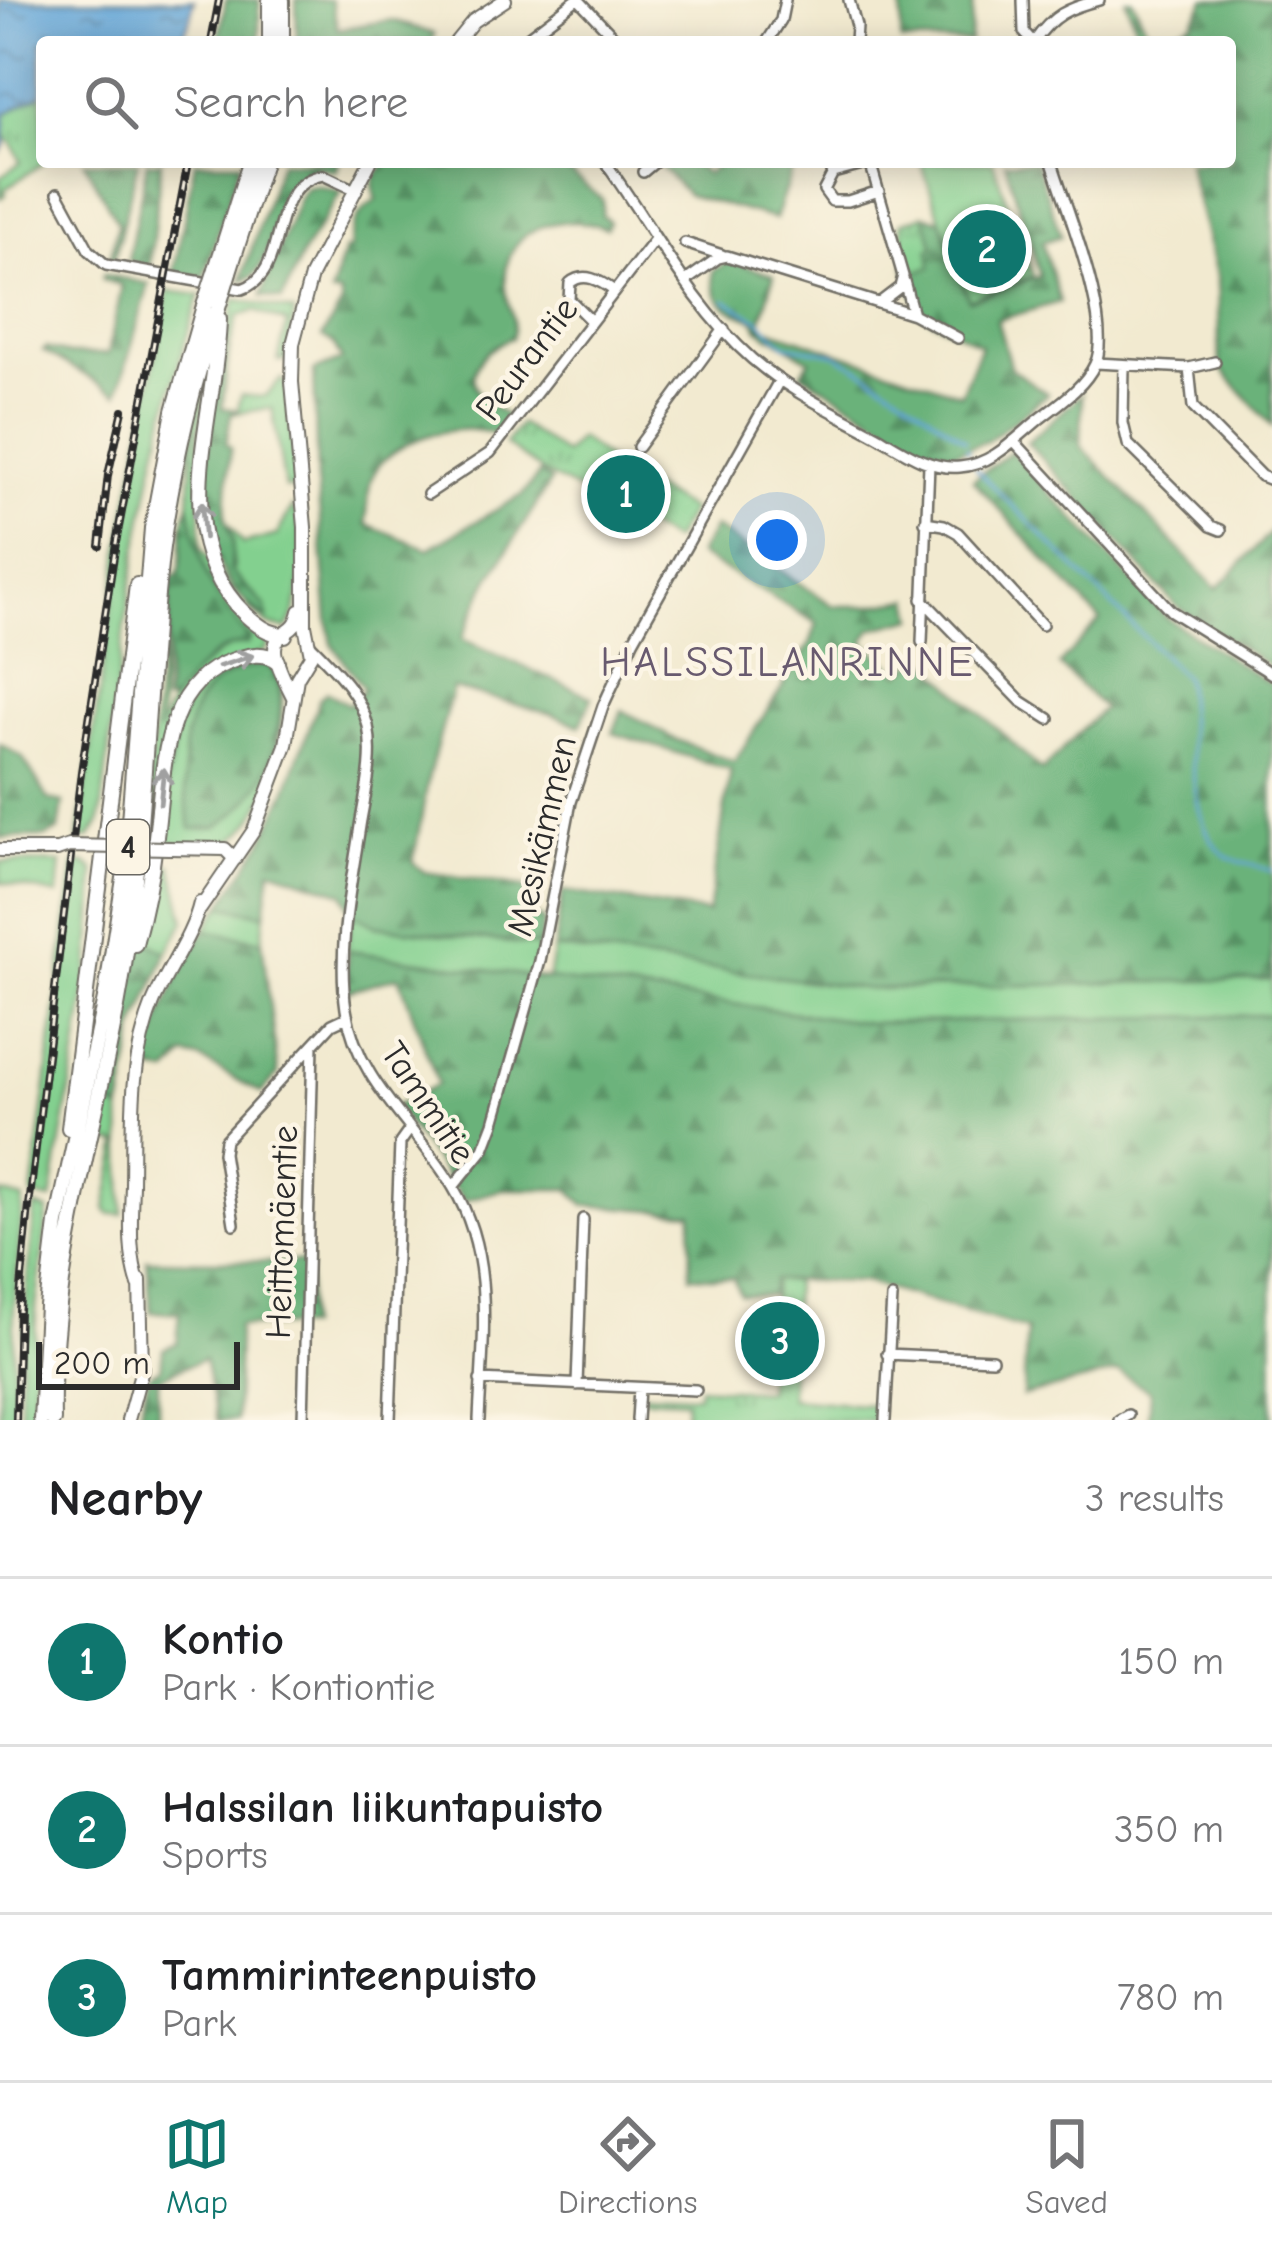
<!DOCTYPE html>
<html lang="en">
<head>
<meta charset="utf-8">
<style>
  :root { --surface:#fff; --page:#f6f6f6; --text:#202124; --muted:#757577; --line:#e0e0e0; --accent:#0f766e }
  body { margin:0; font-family:"Comic Neue",sans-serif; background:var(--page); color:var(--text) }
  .scale { position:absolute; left:36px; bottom:30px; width:204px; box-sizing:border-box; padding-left:12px; border:6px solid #2b2b2b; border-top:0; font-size:33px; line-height:42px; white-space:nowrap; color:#2b2b2b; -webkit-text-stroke:9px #fcf5e5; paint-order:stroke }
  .you { position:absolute; left:777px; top:540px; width:42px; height:42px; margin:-30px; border:9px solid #fff; border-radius:50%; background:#1a73e8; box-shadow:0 0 0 18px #1a73e833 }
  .badge { display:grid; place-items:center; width:78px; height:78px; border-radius:50%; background:var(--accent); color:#fff; font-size:39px; font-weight:700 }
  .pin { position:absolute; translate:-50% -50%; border:6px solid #fff; box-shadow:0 3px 12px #0006 }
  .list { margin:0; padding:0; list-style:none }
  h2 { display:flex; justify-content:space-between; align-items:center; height:156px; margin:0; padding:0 48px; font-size:51px }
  h2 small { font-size:39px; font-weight:400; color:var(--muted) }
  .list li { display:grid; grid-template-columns:78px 1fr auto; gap:36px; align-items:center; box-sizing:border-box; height:168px; padding:0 48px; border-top:3px solid var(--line) }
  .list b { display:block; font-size:45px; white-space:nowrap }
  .list p { margin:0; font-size:39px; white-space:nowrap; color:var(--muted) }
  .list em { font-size:39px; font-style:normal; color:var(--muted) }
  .icon { flex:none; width:66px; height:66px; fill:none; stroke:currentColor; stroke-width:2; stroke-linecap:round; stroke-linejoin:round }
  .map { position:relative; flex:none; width:1272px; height:1420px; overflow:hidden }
  .search { position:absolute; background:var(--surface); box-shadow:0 6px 30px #0003; left:36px; right:36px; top:36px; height:132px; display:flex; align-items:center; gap:30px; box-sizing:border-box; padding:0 42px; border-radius:12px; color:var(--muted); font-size:45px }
  .sheet { height:660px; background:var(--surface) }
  nav { display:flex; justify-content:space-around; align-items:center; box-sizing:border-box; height:168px; border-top:3px solid var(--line); background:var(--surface); font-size:33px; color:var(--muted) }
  nav a { display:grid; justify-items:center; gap:6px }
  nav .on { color:var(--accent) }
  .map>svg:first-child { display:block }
  .grass { fill:#83d08f; stroke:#577e5d; stroke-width:3; fill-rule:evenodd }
  .forest { fill:url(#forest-firs); stroke:#4a6e52; stroke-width:3 }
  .park { fill:url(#park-tufts); stroke:#577e5d; stroke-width:3 }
  .water { fill:url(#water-ripples); stroke:#486882; stroke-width:3 }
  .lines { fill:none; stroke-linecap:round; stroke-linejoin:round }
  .stream { stroke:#64a6d8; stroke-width:3 }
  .minor-casing { stroke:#716e65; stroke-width:14 }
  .major-casing { stroke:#716e65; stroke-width:16 }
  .highway-casing { stroke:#716e65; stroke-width:18 }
  .minor { stroke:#fff; stroke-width:9 }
  .major { stroke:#fff; stroke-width:12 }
  .highway { stroke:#fff; stroke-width:14 }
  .rail-casing { stroke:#2b2b2b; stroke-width:8 }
  .rail { stroke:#fcf5e5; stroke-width:3; stroke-dasharray:9; stroke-linecap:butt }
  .major-bridge-casing { stroke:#716e65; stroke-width:16; stroke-linecap:butt }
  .highway-bridge-casing { stroke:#716e65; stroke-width:18; stroke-linecap:butt }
  .major-bridge { stroke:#fff; stroke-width:12 }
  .highway-bridge { stroke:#fff; stroke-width:14 }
  .oneway { stroke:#a0a0a0 }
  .labels { text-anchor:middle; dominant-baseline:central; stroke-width:9; stroke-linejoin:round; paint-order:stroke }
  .shield { fill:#fcf5e5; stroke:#6a6863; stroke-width:3 }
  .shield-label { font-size:33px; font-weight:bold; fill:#2b2b2b }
  .street-label { font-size:36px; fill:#2b2b2b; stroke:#fcf5e5 }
  .quarter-label { font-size:42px; letter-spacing:3px; fill:#685a6f; stroke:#fcf5e5 }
</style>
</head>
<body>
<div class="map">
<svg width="1272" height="1420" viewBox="0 0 1272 1420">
  <defs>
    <pattern id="forest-firs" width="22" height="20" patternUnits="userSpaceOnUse" patternTransform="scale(3)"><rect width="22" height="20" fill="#6ab27a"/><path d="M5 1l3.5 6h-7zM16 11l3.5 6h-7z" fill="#579164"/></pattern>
    <pattern id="park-tufts" width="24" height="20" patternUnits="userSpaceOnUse" patternTransform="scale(3)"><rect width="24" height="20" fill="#83d08f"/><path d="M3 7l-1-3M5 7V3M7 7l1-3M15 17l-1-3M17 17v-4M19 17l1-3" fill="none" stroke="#6ba975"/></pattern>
    <pattern id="water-ripples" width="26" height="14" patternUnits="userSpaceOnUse" patternTransform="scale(3)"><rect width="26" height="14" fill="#64a6d8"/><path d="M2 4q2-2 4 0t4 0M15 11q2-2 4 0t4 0" fill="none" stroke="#5387af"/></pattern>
  </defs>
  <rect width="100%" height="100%" fill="#fcf5e5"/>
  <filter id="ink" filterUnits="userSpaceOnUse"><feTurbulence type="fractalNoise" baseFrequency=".00833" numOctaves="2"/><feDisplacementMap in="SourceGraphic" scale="24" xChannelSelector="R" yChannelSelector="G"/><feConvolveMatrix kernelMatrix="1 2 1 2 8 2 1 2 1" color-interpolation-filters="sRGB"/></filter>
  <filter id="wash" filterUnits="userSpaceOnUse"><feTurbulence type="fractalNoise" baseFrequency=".004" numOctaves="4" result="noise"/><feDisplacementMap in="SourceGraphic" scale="48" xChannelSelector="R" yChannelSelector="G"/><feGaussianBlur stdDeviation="2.7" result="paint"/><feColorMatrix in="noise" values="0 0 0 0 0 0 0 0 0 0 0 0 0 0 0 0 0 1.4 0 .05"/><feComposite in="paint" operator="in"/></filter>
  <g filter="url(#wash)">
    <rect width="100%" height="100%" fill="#f2ead0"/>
    <!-- grass -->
    <path class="grass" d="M921,162h72l40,114 -65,24z
      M168,291l32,4c-58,171 -79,349 -100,528l-11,15h-11l43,-295z
      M235,299l59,13 -6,48 -10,1 9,-38 -32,-12 -17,5 -8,30h-5z
      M214,332l-15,98 2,117 50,77 19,17 -4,9 -79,40 -50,225 36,-400zM195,426l-6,78 14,70 16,30 31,34c-44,16 -79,51 -91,95l8,-144 10,-77z
      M282,379l4,5 11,101 -4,4 -8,-1 -13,-80 -41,6 7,-4 3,-15c36,4 20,1 41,-16z
      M292,507c16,18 11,104 -6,122l-18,-4 -21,-18 20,10 -36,-46 3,-4 -6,-43 15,20 34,-9z
      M266,660l15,16c4,45 -5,130 -45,161 -18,14 -55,5 -76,5 8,-74 8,-178 106,-182z
      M0,862l61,1 -3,32 -58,-13z
      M74,864h13l7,7c1,110 -26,221 -43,329l-19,-4z
      M157,865h15l13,56 -18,32 -24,-15z
      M221,906l44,8 -3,27 -57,-11z
      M352,913l25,13 162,20 -7,31 -185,-26z
      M554,948l315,41 403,-10v36l-403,8 -321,-44z
      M106,1101l15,9 2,104h-14l-3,-6 13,-64 -24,-5z
      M0,1193l23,6 -9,110 -1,111h-13z
      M35,1206l13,5 -12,95 -3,114h-13l1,-69z"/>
    <!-- forest -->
    <path class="forest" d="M226,0h33v42h-41z
      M296,0h35l7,29 54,-9 42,14 -2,8h-135z
      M902,0h71l-3,42h-69z
      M1126,0h7l19,40 40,-17 13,-23h67v426l-52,-58 -3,-90 -30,-116h43v-120h-89z
      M84,162h54l-25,102 -3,-4 8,-37z
      M147,162h14l-11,105 -22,-6z
      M195,162h45l-36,116 -30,-6z
      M280,162h59l-3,9 -19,-4c-11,6 -24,12 -31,23 -18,24 -10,84 -45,91z
      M387,162h170l46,38 -1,16 7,5 -3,7c-50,-16 -107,-1 -100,63 2,18 11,27 6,47 -19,4 -49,31 -35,53 6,10 23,20 32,27l-12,18c-33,-18 -108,3 -125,41 -5,12 -4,33 -6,47l62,25 94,-54 18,-22 11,8 -65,104 -24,54 130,58 -12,29 -28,-12 -99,-26 -24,87 -16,88 11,9 100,15 6,25 14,8 -5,26 -162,-20 -25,-13 -9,-20 -72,-24 -6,45 -44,-8 42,-65 23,-49 34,-94 7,-6 22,13 15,-16 -32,-45 -4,-23 -11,-141 -3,-109 28,-11 -9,-17 -11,-6 20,-33 -2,-10h-9l13,-44 6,-1c0,-22 8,-39 27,-49 -8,-18 -3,-24 10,-38z
      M665,162h25l17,12 12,-12h76l-20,57 -87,-24 -27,-28z
      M1005,162h31l25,74 -19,6 18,60 -63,18 14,49 37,25 -60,47 -35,12 -36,-10 -116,-70 9,-13 -53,-32 -2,-8c-27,-10 -44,-17 -42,-49l17,-10 44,14 -14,51 201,68 20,-49 -62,-32 -14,-47 24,-6v-11l5,-2 -10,-32 17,6 28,79 71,-24z
      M318,186l23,6 -38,61 -21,47 -21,-4 38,-98 7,-10z
      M103,274l46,10 -31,110 -75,-43 3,-3 23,6h39l14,-69 -20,-5z
      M225,346h5l-8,62 16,2 -7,4 -5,30 5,4 -6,68 8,26 -2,29 35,36 1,11c-91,-52 -56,-188 -42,-272z
      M1082,394l-1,52 136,143 55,-58v137l-95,-61 -150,-165z
      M1011,451l156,167 105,67v294l-403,10 -315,-41 9,-57 145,22 23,-143 -118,-37 9,-23 52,29 60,23 76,-118 7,-21 -119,-68 16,-28 120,79h33l44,-7 4,19 -43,11 -8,13 37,32 20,-17 121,114 61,-63 -44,-43 41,-45 -127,-140z
      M189,504c11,58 18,90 61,134l-2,6c-34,0 -58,32 -77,58h-6l6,-126h7c8,-26 0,-46 11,-72z
      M267,665c26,21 9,86 -4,112 -9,20 -29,38 -46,50l-26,2c-14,-70 -16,-157 76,-164z
      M0,744l22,13 27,43 14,3 -4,27 -13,7 -46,1z
      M205,930l57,11 16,133 -17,19 -61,-34 -15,-3 -17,18 -22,-5c12,-52 31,-94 59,-139z
      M143,938l24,15 -31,74 -15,83 -15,-9z
      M347,951l522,72 403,-8v405h-124l2,-29 -32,-19 -95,24 4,-66 -163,-48 -90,-2 -3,15 -31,-1 -7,-16 -43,-2 2,-63 -107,-8 -16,-16h-66l-39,12 -69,-95 43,-22 -39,-108 -52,15z
      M147,1260l162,2 -3,65 -68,-1 -2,94h-19l-13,-61 -46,19v42h-20l11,-45 12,-7 2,-19 14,-6 3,-30 -29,-1z"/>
    <!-- park -->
    <path class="park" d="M42,94l2,68 -40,28 2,4 -6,4v-21l21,-15 -9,-19 -9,-6 2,-23z
      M924,215l10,32 -5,3 2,17 -15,5 -10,-13 -5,-36z
      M520,424l45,30 14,-16 48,36 64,36 -18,31 -130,-69 -38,-28z
      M774,1280l20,2 -4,116 85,7v15h-190l1,-20 -43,-2v-5l55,2 1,-8 67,4z"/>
    <!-- water -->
    <path class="water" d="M0,0h194c-5,21 -5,42 -31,42l-3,-8 -6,-2 -5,10h-107v52l-37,20v32l-5,6z"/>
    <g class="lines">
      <!-- stream -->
      <path class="stream" d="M725,300l33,19 27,26 50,9 68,41 62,45
        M967,448l1,3
        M975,468l210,210c7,43 0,153 42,178 13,8 31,10 45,15"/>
    </g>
  </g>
  <g filter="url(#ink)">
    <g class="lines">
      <defs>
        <path id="minor" d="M579,0l40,42
          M849,0l7,26 -1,16
          M1023,0l1,32 9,10
          M522,41l54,-41
          M767,42l14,-22 4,-20
          M1034,42c18,-27 34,-34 65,-42
          M605,162c47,65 86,143 147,197 37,32 82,53 124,76 26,15 53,35 84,32 31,-2 54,-27 77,-46 20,-16 47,-33 58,-57 19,-40 -30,-158 -43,-202
          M870,162l33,114 -3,11 -21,16
          M870,163l-37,10 -9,17 8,11h16l31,-10
          M643,172l12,-10
          M58,193l31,57 17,15 136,24c50,-16 21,-104 81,-114l32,15
          M685,243l37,12
          M687,280l31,-22 9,-2 186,58 45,24
          M904,281l9,33
          M590,320l-21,-21 1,-16c14,-12 30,-2 43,7
          M1096,363l93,5 26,-6
          M1124,367l-1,56 5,21 83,82 10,4
          M1189,368l4,39 68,69 10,4
          M1014,441l157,170 101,63
          M638,447l86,-118
          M428,494l62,-41 165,-214
          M925,522l19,3 14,8 84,92
          M922,599l99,102 28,18
          M922,642l7,-178
          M311,645c24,25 48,46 57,81 7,33 -3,69 -8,100 -9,60 -23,122 -14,183 11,74 71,117 107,178 43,71 29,155 26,233
          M453,1187l31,-38 10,-26 46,-162 31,-159 32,-96 30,-65 146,-260
          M234,1224l-11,-71 2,-13 107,-116 15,-7
          M887,1354l105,5
          M480,1380l216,10
          M577,1385l6,-166
          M303,1420l10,-375
          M390,1420l10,-277 10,-14
          M637,1420l2,-32
          M885,1420l7,-122
          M1119,1420l9,-5"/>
        <path id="major" d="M456,42l17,-21 32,-21
          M293,697c-6,-13 -24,-43 -16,-56 9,-14 18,-8 23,-30
          M169,848l56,1 10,10
          M0,850h57
          M200,909l54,-79 32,-85 11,-67 14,-23 -6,-30v-98l-13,-145 1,-38 18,-68 59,-114
          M139,1285c-11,-32 -8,-67 -7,-100 1,-64 -3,-122 21,-182 13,-32 40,-68 47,-100
          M128,1420l14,-51 -2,-89"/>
        <path id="highway" d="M270,0v42
          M282,0v42
          M216,269l34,-107
          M229,272l35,-110
          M219,319c-2,96 -55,217 26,295 12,11 23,20 40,21
          M135,944c9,-33 16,-67 20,-100 10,-65 2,-159 79,-184 15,-5 29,-9 43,1
          M69,1128l68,-543
          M41,1420l6,-114 10,-83 49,-229 19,-122 27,-344 22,-117 30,-105
          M53,1420c-4,-165 52,-314 74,-475 19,-132 19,-266 35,-398 11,-81 30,-161 56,-239"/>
      </defs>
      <!-- minor casing -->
      <use href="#minor" class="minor-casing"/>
      <!-- major casing -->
      <use href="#major" class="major-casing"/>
      <!-- highway casing -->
      <use href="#highway" class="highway-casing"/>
      <!-- minor -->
      <use href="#minor" class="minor"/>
      <!-- major -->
      <use href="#major" class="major"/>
      <!-- highway -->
      <use href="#highway" class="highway"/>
      <defs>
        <path id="rail" d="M211,42l8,-42
          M100,546l8,-71 15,-65
          M16,1420l3,-110 10,-104 52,-434 35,-229 72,-381"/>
      </defs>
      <!-- rail casing -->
      <use href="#rail" class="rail-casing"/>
      <!-- rail -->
      <use href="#rail" class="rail"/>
      <defs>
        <path id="major-bridge" d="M57,850l12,-4 100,2"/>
        <path id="highway-bridge" d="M204,306l12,-37
          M218,308l11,-36"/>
      </defs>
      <!-- major-bridge casing -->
      <use href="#major-bridge" class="major-bridge-casing"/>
      <!-- highway-bridge casing -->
      <use href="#highway-bridge" class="highway-bridge-casing"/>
      <!-- major-bridge -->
      <use href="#major-bridge" class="major-bridge"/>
      <!-- highway-bridge -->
      <use href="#highway-bridge" class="highway-bridge"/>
    </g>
    <!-- one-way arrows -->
    <defs><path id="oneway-shaft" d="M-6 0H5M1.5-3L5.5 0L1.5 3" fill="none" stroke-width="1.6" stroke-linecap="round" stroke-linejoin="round" transform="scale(3)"/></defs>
    <g class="oneway">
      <use href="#oneway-shaft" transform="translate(203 520) rotate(-95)"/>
      <use href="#oneway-shaft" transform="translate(236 661) rotate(-18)"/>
      <use href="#oneway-shaft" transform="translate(162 786) rotate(-84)"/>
    </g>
  </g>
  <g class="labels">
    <!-- shield labels -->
    <rect class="shield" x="107" y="820" width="42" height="54" rx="9"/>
    <g class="shield-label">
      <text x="128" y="847">4</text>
    </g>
    <!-- street labels -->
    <g class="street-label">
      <text transform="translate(527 359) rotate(-53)">Peurantie</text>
      <text transform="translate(542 836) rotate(-77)">Mesikämmen</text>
      <text transform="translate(428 1103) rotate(56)">Tammitie</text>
      <text transform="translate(282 1232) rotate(-88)">Heittomäentie</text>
    </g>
    <!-- quarter labels -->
    <g class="quarter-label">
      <text x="788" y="662">HALSSILANRINNE</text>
    </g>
  </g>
</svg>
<div class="scale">200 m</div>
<div class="you"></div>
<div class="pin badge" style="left:626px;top:494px">1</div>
<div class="pin badge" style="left:987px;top:249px">2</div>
<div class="pin badge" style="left:780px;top:1341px">3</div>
<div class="search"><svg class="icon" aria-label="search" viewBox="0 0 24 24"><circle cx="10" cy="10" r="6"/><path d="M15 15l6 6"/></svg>Search here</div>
</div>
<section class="sheet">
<h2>Nearby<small>3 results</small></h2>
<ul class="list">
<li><span class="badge">1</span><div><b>Kontio</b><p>Park · Kontiontie</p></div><em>150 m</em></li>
<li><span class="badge">2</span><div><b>Halssilan liikuntapuisto</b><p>Sports</p></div><em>350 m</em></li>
<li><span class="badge">3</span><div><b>Tammirinteenpuisto</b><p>Park</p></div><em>780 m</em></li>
</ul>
</section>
<nav>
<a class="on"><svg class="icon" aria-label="map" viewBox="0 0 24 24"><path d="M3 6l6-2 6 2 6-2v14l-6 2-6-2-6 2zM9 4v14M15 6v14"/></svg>Map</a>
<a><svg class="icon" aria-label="directions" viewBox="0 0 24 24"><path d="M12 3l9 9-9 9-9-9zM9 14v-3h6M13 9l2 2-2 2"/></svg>Directions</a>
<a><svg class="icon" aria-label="saved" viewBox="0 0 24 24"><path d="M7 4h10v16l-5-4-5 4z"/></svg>Saved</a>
</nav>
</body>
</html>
